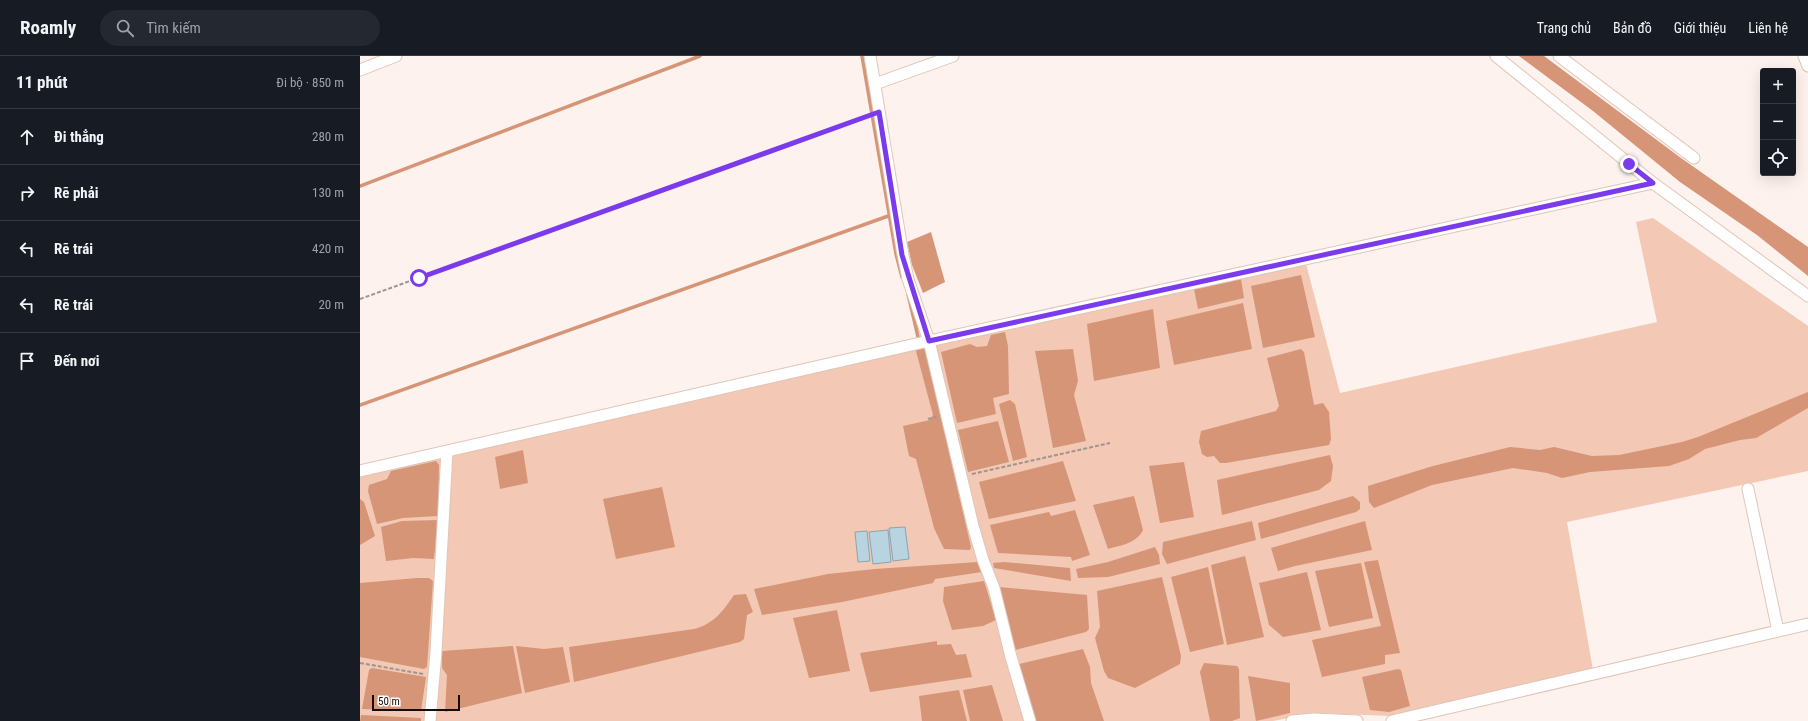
<!DOCTYPE html>
<html lang="vi">
<head>
<meta charset="utf-8">
<style>
  :root { --surface:#171b24; --page:#242831; --text:#f1f3f6; --muted:#9ea1a6; --line:#363941 }
  body { margin:0; font-family:"Roboto Condensed",sans-serif; background:var(--page); color:var(--text) }
  .controls { position:absolute; right:12px; top:12px; display:grid; overflow:hidden; border-radius:4px; box-shadow:0 4px 16px #0002 }
  .controls button { width:36px; height:36px; display:grid; place-items:center; padding:0; border:0; border-bottom:1px solid var(--line); background:var(--surface); color:var(--text); font:20px sans-serif }
  .scale { position:absolute; left:12px; bottom:10px; width:88px; box-sizing:border-box; padding-left:4px; border:2px solid #150c08; border-top:0; font-size:11px; line-height:14px; white-space:nowrap; color:#150c08; -webkit-text-stroke:3px #fff; paint-order:stroke }
  .stop { position:absolute; width:12px; height:12px; margin:-9px; border:3px solid #7c3aed; border-radius:50%; background:#fff }
  .stop.end { background:#7c3aed; border-color:#fff; box-shadow:0 1px 4px #0008 }
  .list { margin:0; padding:0; list-style:none }
  h2 { display:flex; justify-content:space-between; align-items:center; height:52px; margin:0; padding:0 16px; font-size:17px }
  h2 small { font-size:13px; font-weight:400; color:var(--muted) }
  .list li { display:grid; grid-template-columns:26px 1fr auto; gap:12px; align-items:center; box-sizing:border-box; height:56px; padding:0 16px; border-top:1px solid var(--line) }
  .list b { display:block; font-size:15px; white-space:nowrap }
  .list em { font-size:13px; font-style:normal; color:var(--muted) }
  .icon { flex:none; width:22px; height:22px; fill:none; stroke:currentColor; stroke-width:2; stroke-linecap:round; stroke-linejoin:round }
  .map { position:relative; flex:none; width:1448px; height:665px; overflow:hidden }
  header { display:flex; align-items:center; gap:24px; box-sizing:border-box; height:56px; padding:0 20px; background:var(--surface); border-bottom:1px solid var(--line) }
  header strong { font-size:19px }
  nav { display:flex; gap:22px; margin-inline-start:auto; font-size:14px }
  .search { width:280px; height:36px; background:var(--page); display:flex; align-items:center; gap:10px; box-sizing:border-box; padding:0 14px; border-radius:22px; color:var(--muted); font-size:15px }
  main { display:flex }
  aside { flex:1; background:var(--surface) }
  .map>svg:first-child { display:block }
  .green { fill:#f3c8b4 }
  .water { fill:#d69576 }
  .lines { fill:none; stroke-linecap:round; stroke-linejoin:round }
  .stream { stroke:#d69576; stroke-width:3.5 }
  .building { fill:#b7d4e0; stroke:#8aa5b1 }
  .minor-casing { stroke:#dfc5b8; stroke-width:13 }
  .path { stroke:#9e9490; stroke-width:2; stroke-dasharray:4 2; stroke-linecap:butt }
  .minor { stroke:#fff; stroke-width:11 }
  .route { stroke:#7c3aed; stroke-width:5 }
</style>
</head>
<body>
<header>
<strong>Roamly</strong>
<div class="search"><svg class="icon" aria-label="search" viewBox="0 0 24 24"><circle cx="10" cy="10" r="6"/><path d="M15 15l6 6"/></svg>Tìm kiếm</div>
<nav><a>Trang chủ</a><a>Bản đồ</a><a>Giới thiệu</a><a>Liên hệ</a></nav>
</header>
<main>
<aside>
<h2>11 phút<small>Đi bộ · 850 m</small></h2>
<ul class="list">
<li><svg class="icon" aria-label="ahead" viewBox="0 0 24 24"><path d="M12 20V5M6 11l6-6 6 6"/></svg><div><b>Đi thẳng</b></div><em>280 m</em></li>
<li><svg class="icon" aria-label="right" viewBox="0 0 24 24"><path d="M7 20v-9h11M14 6l5 5-5 5"/></svg><div><b>Rẽ phải</b></div><em>130 m</em></li>
<li><svg class="icon" aria-label="left" viewBox="0 0 24 24"><path d="M17 20v-9H6M10 6l-5 5 5 5"/></svg><div><b>Rẽ trái</b></div><em>420 m</em></li>
<li><svg class="icon" aria-label="left" viewBox="0 0 24 24"><path d="M17 20v-9H6M10 6l-5 5 5 5"/></svg><div><b>Rẽ trái</b></div><em>20 m</em></li>
<li><svg class="icon" aria-label="arrive" viewBox="0 0 24 24"><path d="M6 21V4h12l-3 4 3 4H6"/></svg><div><b>Đến nơi</b></div></li>
</ul>
</aside>
<div class="map">
<svg width="1448" height="665" viewBox="0 0 1448 665">
  <rect width="100%" height="100%" fill="#fdf2ed"/>
  <!-- green -->
  <path class="green" d="M1293,162l155,108v145l-241,51 26,148 -202,46 -76,-3 -42,8h-238l-36,-134 -14,-36 -50,-206 371,-81 34,129 317,-71 -21,-100z
    M566,291l99,374h-591l16,-267z
    M77,402l5,3 1,6 -17,254h-66v-246z"/>
  <!-- water -->
  <path class="water" d="M1159,0h25l137,102 127,89v29l-51,-41 -77,-53 -87,-71z
    M571,176l14,50 -22,11 -11,-28 -5,-23z
    M941,219l14,62 -52,11 -12,-62z
    M881,223l3,19 -46,11 -4,-20z
    M883,247l9,46 -78,16 -8,-44z
    M793,253l7,59 -66,13 -7,-57z
    M645,276l3,14 1,48 -16,4 3,16 -39,9 -16,-71 29,-8 7,3 10,-1 4,-11z
    M560,292l5,1 46,198 -1,3 -26,-1 -10,-21 -18,-69 -7,-3 -6,-30 27,-6 3,-5 -17,-64z
    M713,293l5,32 -4,14 12,46 -33,7 -18,-97z
    M941,293l3,3 10,53 9,-2 6,9 2,27 -2,6 -103,18h-6l-6,-7 -7,1 -5,-3 -3,-12 2,-11 75,-20 3,-5 -12,-48z
    M1448,336v16l-52,30 -16,2 -35,9 -16,10 -20,7 -79,6 -28,6 -15,-5 -34,-5 -81,17 -58,23 -5,-6 -1,-16 65,-20 77,-19 30,3 14,-3 38,9 27,-1 63,-13 16,-5z
    M650,344l5,4 12,53 -14,4 -14,-57z
    M638,365l11,41 -41,10 -10,-42z
    M163,394l5,33 -28,6 -5,-32z
    M970,399l3,11 -2,15 -12,9 -97,25 -5,-35z
    M76,405l3,4 -1,51 -35,2 -26,6 -9,-33 1,-6 18,-6 4,-8z
    M703,405l13,40 -87,18 -10,-37z
    M824,406l10,55 -34,6 -11,-57z
    M302,431l13,60 -59,12 -13,-60z
    M774,440l9,34c-7,14 -22,15 -35,19l-15,-44z
    M993,440l7,6v7l-4,3 -95,27 -3,-16z
    M0,443l4,3 11,34 -15,9z
    M715,454l15,45 -18,6 -1,-4 -73,-4 -8,-28 59,-13 2,4z
    M78,464l-4,39 -21,-1 -27,3 -5,-34 21,-6z
    M892,465l4,19 -89,24 -5,-10 1,-12z
    M1005,465l7,29 -77,16 -17,5 -7,-23z
    M795,491l4,8 1,9 -52,13 -30,1 -2,-9 32,-7z
    M885,500l19,81 -37,8 -16,-80z
    M1018,504l22,93 -15,2v9l-63,13 -10,-37 69,-14 -17,-64z
    M618,506l4,10 -47,7 -2,4 -91,19 -80,13 -8,-26 74,-15 47,-5z
    M644,506l66,6 1,13 -77,-13 -1,-5z
    M1001,507l12,55 -44,9 -14,-56z
    M848,511l16,77 -34,8 -19,-75z
    M947,516l14,58 -38,7 -14,-12 -10,-42z
    M802,521l19,79 -1,8 -45,24 -27,-10 -4,-7 -9,-33 5,-11 -3,-36z
    M57,522h12l4,3 -6,86 -3,2 -64,-12v-74z
    M624,525l12,39 -13,6 -31,4 -9,-29 1,-14z
    M639,531l88,8 2,34 -3,3 -71,18z
    M386,538l7,18 -6,3 -3,24 -4,3 -166,40 -5,-35 125,-18c20,-5 29,-18 40,-34z
    M477,554l13,61 -41,7 -16,-60z
    M577,585v4l14,-1 5,11 10,-1 6,23 -102,15 -10,-39z
    M153,590l9,47 -77,19 2,-37 -5,-7v-17z
    M156,590l28,3 19,-2 7,35 -45,11z
    M723,593l7,18 1,16 13,38h-69l-16,-57z
    M844,607l33,3 2,3 1,49 -8,3h-22l-10,-49z
    M12,612l54,9 -5,34 -59,-2 7,-39z
    M1038,613l3,1 9,36 -21,6 -19,-2 -8,-33z
    M888,620l42,7v30l-34,8z
    M632,629l11,36h-33l-7,-31z
    M599,634l8,31h-45l-3,-25z
    M1,659l60,3v3h-61z"/>
  <g class="lines">
    <!-- stream -->
    <path class="stream" d="M502,0l34,198 6,23
      M0,130l340,-130
      M548,238l11,47
      M0,349l531,-190"/>
  </g>
  <!-- building -->
  <path class="building" d="M545,471l4,32 -16,2 -4,-33z
    M528,474l3,32 -18,2 -4,-32z
    M507,475l3,30 -12,1 -3,-30z"/>
  <g class="lines">
    <defs>
      <path id="minor" d="M510,0l33,199 5,24 21,62 44,185 10,34 11,28 17,69 19,64
        M1136,0l157,127 155,113
        M1199,0l135,102
        M1444,0l4,10
        M0,14l36,-14
        M515,28l78,-28
        M0,415l569,-130 724,-158
        M1388,433l30,142
        M70,665l6,-69 11,-201
        M932,665l22,-2 43,2
        M1032,665l416,-97"/>
    </defs>
    <!-- minor casing -->
    <use href="#minor" class="minor-casing"/>
    <!-- path -->
    <path class="path" d="M0,243l509,-183
      M568,363l8,-2
      M612,418l138,-31
      M0,607l63,11"/>
    <!-- minor -->
    <use href="#minor" class="minor"/>
  </g>
  <g class="lines">
    <!-- route -->
    <path class="route" d="M59,222l460,-166 23,143 27,86 724,-158 -24,-19"/>
  </g>
</svg>
<div class="controls">
<button>+</button>
<button>−</button>
<button><svg class="icon" aria-label="locate" viewBox="0 0 24 24"><circle cx="12" cy="12" r="6"/><path d="M12 2v4M12 18v4M2 12h4M18 12h4"/></svg></button>
</div>
<div class="scale">50 m</div>
<div class="stop" style="left:59px;top:222px"></div>
<div class="stop end" style="left:1269px;top:108px"></div>
</div>
</main>
</body>
</html>
